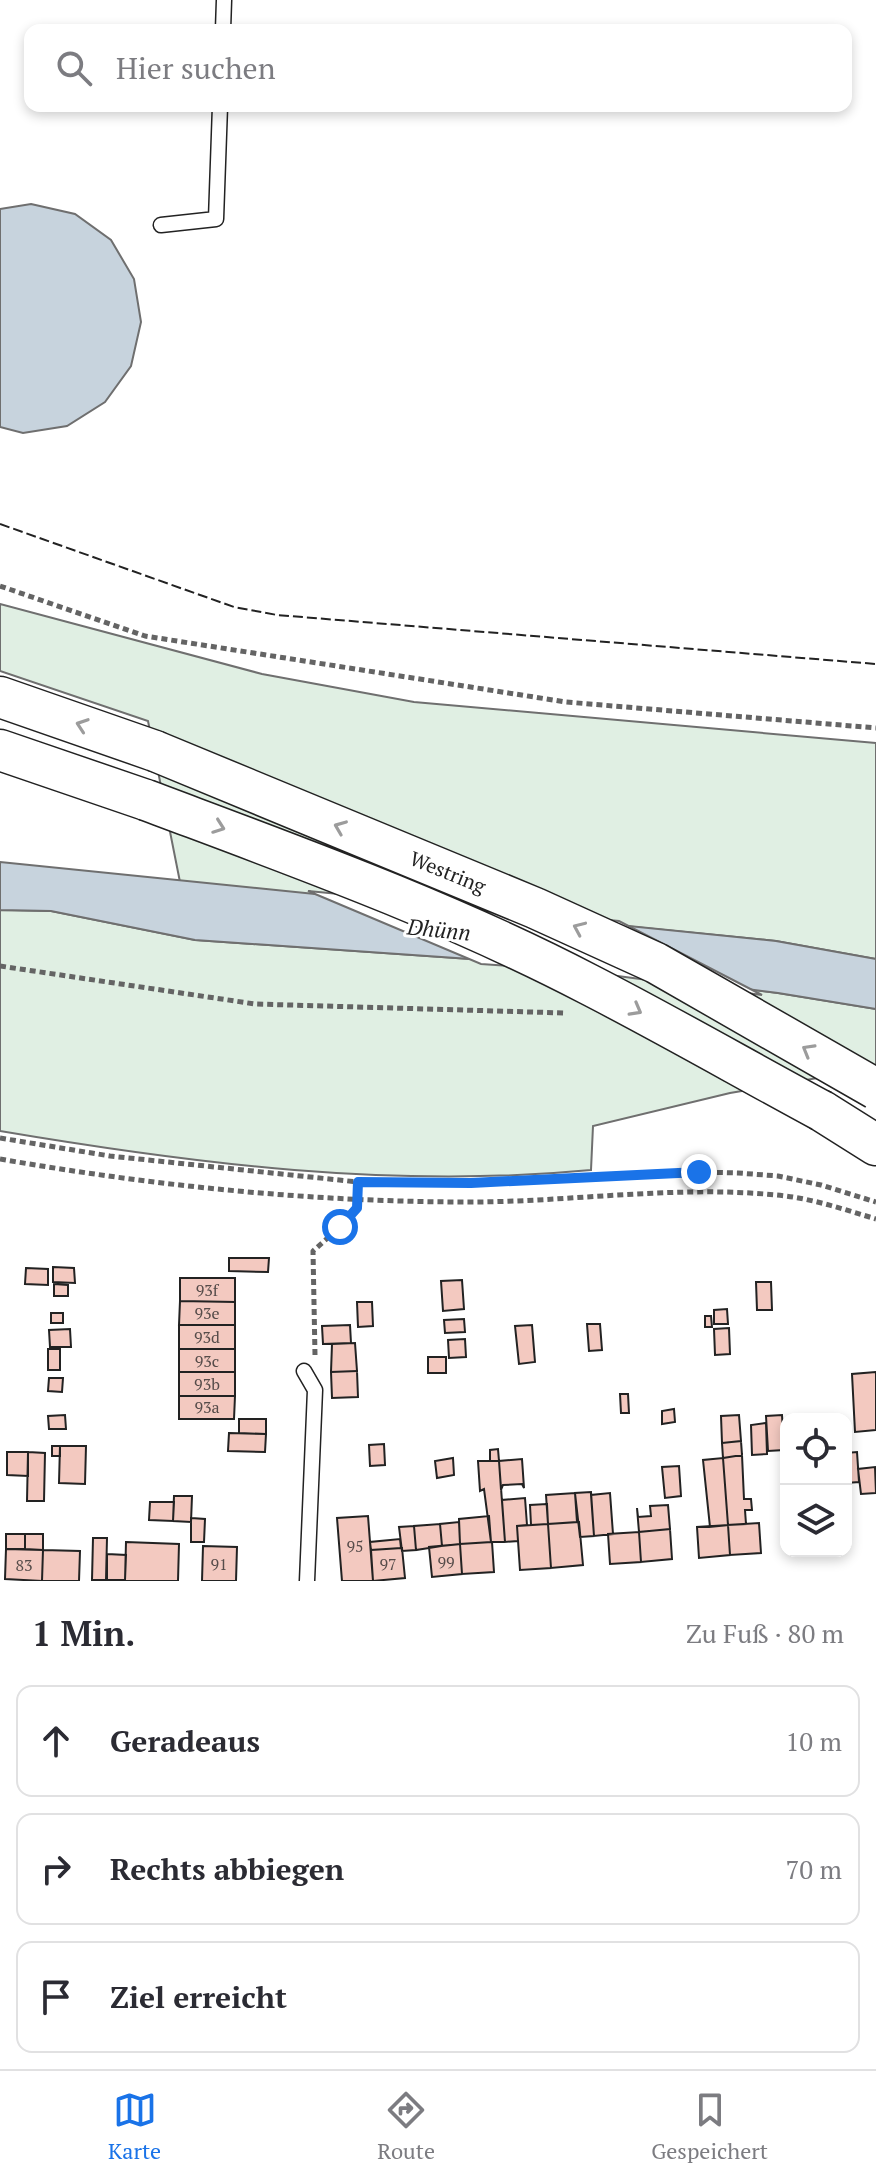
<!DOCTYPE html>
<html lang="de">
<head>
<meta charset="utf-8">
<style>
  :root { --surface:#fff; --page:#f2f2f3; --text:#2b2b33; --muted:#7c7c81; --line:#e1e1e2; --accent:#1a73e8 }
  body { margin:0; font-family:"PT Serif",serif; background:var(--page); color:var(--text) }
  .controls { position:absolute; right:24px; bottom:24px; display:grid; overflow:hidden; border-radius:16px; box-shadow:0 4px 12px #0003 }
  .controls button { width:72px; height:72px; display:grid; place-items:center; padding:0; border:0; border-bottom:2px solid var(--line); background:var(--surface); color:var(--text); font:40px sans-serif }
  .stop { position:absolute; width:24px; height:24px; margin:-18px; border:6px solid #1a73e8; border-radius:50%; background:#fff }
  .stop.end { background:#1a73e8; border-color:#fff; box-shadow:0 2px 8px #0008 }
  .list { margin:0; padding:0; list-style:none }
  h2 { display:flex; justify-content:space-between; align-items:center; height:104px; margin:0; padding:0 32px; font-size:34px }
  h2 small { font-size:26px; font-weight:400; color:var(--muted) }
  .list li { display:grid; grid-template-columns:52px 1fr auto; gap:24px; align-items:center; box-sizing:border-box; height:112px; margin:0 16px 16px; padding:0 16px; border:2px solid var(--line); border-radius:16px }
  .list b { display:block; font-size:30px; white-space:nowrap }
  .list em { font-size:26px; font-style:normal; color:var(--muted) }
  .icon { flex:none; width:44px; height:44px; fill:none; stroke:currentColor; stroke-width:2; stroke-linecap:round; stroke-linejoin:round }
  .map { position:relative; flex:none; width:876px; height:1581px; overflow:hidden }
  .search { position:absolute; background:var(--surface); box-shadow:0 4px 12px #0003; left:24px; right:24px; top:24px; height:88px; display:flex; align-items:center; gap:20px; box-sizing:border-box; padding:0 28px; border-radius:16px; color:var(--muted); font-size:30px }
  .sheet { height:488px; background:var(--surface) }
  nav { display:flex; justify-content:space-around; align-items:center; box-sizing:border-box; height:112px; border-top:2px solid var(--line); background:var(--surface); font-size:22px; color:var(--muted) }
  nav a { display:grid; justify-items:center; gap:4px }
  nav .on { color:var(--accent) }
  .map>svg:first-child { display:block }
  .green { fill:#e0efe3; stroke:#6f6f6f; stroke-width:2 }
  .water { fill:#c7d3dd; stroke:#6f6f6f; stroke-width:2 }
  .pier { fill:#fff; stroke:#6f6f6f; stroke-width:2 }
  .building { fill:#f3c9c0; stroke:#222; stroke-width:2 }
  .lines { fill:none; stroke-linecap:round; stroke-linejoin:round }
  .service-casing { stroke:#222; stroke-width:17 }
  .secondary-casing { stroke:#222; stroke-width:43 }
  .path { stroke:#646464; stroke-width:5; stroke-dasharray:6 4; stroke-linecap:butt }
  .service { stroke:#fff; stroke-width:14 }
  .secondary { stroke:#fff; stroke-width:40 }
  .secondary-bridge-casing { stroke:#222; stroke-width:43; stroke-linecap:butt }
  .secondary-bridge { stroke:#fff; stroke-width:40 }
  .fence { stroke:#222; stroke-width:2; stroke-dasharray:10 4; stroke-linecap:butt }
  .oneway { stroke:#9c9c9c }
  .route { stroke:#1a73e8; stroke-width:10 }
  .labels { text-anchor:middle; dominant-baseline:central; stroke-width:6; stroke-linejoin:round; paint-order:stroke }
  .number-label { font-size:16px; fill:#564c4a }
  .street-label { font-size:20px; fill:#222; stroke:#fff }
  .water-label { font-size:22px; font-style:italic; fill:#222; stroke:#fff }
</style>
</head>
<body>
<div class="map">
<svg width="876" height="1581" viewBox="0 0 876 1581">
  <rect width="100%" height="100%" fill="#fff"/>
  <!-- green -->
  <path class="green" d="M0,604l262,70 152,28 462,41v216l-100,-18 -596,-59 -32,-161 -148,-50z
    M0,910l51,1 144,29 377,26 206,27 98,16v59l-146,25 -137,33 -2,44c-198,19 -396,-6 -591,-39z"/>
  <!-- water -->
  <path class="water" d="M31,204l44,10 36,26 23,39 7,43 -10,44 -26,36 -38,24 -44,7 -23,-6v-218z
    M0,862l776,79 100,18v50l-98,-16 -206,-27 -377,-26 -144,-29 -51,-1z"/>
  <!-- pier -->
  <path class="pier" d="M308,891l311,30 143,74 -190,-25 -91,-6z"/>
  <!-- building -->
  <path class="building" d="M229,1258h40l-1,14 -39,-1z
    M53,1267l21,1 1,15 -22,-1z
    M26,1268l22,1v16l-23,-1z
    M180,1278h55v24l-55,-1z
    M462,1280l2,29 -21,2 -2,-30z
    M756,1282h15l1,28h-15z
    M54,1284l14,1v11h-14z
    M180,1301l55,1v23h-56z
    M357,1302h15l1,24 -15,1z
    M727,1309l1,15h-14v-14z
    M51,1313h12v10h-12z
    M705,1316h6l1,11h-7z
    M464,1319l1,13 -20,1 -1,-13z
    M587,1324h13l2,26 -13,1z
    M179,1325h56v24h-56z
    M350,1325l1,18 -28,1 -1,-18z
    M532,1325l3,37 -16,2 -4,-38z
    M729,1328l1,26 -15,1 -1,-26z
    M70,1329l1,18h-21l-1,-17z
    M465,1339l1,18 -17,1 -1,-18z
    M355,1343l2,28 -26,1 1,-28z
    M48,1349h12v21h-12z
    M179,1349h56v23h-56z
    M428,1357h18v16h-18z
    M357,1371l1,26 -26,1 -1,-26z
    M179,1372h56v24h-56z
    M876,1372v58l-21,2 -3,-58z
    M49,1378h14l-1,14 -14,-1z
    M620,1394h8l1,19h-8z
    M179,1396h56l-1,23h-55z
    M674,1409l1,13 -13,2v-13z
    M65,1415l1,14h-17l-1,-13z
    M739,1415l2,26 -19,2 -1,-27z
    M782,1415l2,35 -16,1 -2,-35z
    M239,1419h27v15l-27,-1z
    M766,1423l1,31 -15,1 -1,-30z
    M229,1433l37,1 -1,18 -37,-1z
    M741,1441l1,14 -19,3 -1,-15z
    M384,1444l1,21 -15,1 -1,-21z
    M52,1446h8v10h-8z
    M60,1446h26l-1,38 -26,-1z
    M498,1449l1,12h-9v-11z
    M7,1452h21v24l-21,-1z
    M28,1452l17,1 -1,48h-17z
    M857,1452l2,30 -13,1v-30z
    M742,1455l2,44h7l1,11h-7l1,14 -18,1 -5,-67z
    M453,1458l1,17 -17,3 -2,-17z
    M723,1458l5,67 -18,2 -7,-67z
    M522,1459l2,29 -2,-4 -19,1 -2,5 -2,-29z
    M478,1461h21l6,81h-14l-7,-53 -4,2z
    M679,1466l2,30 -16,2 -3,-31z
    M875,1467l1,26 -15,1 -3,-25z
    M846,1490l4,56 -4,1z
    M591,1492l3,44 -14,1 -5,-44z
    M575,1493l2,29 -29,2 -2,-29z
    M610,1493l3,41 -19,2 -3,-41z
    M174,1496h18l-1,26 -18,-1z
    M525,1498l2,27 -10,1 1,15 -13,1 -3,-42z
    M150,1502h24l-1,19 -24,-1z
    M547,1504l1,20 -17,1 -1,-20z
    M668,1505l2,24 -31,3 -2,-24 1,9 13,-1 -1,-10z
    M368,1516l5,65h-31l-5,-63z
    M489,1516l2,26 -31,2 -1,-25z
    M191,1518l14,1 -1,23h-13z
    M459,1522l1,22 -18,2 -2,-22z
    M579,1522l4,43 -32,3 -3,-44z
    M759,1523l2,30 -31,2 -2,-30z
    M440,1524l2,22 -26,4 -2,-24z
    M548,1524l3,44 -31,2 -3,-44z
    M728,1525l2,30 -31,3 -2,-31z
    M414,1526l2,24 -14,1 -3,-24z
    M670,1529l2,30 -31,3 -2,-30z
    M639,1532l2,30 -31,2 -2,-30z
    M6,1534h19v15h-19z
    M25,1534h18v16l-18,-1z
    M93,1538h14l-1,42h-14z
    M400,1539l1,9 -30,2 -1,-8z
    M126,1542l53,2 -1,37h-53z
    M492,1542l2,30 -32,2 -2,-30z
    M460,1544l2,30 -30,3 -3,-30z
    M203,1546l34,1 -1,34h-34z
    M402,1548l3,30 -32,3 -2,-31z
    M6,1549l37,1 -1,31 -37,-2z
    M43,1550l37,1 -1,30h-37z
    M107,1554l19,1 -1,25h-18z"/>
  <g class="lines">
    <defs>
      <path id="service" d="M223,30l1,-30
        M161,225l55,-6 4,-113
        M304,1371l11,19 -8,191"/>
      <path id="secondary" d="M0,697l155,54
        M0,750l146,50
        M822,1111l54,34"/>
    </defs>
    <!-- service casing -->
    <use href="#service" class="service-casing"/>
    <!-- secondary casing -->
    <use href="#secondary" class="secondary-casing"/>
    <!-- path -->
    <path class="path" d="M0,586l145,50 421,66 310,26
      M0,966l255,38 310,9
      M0,1138l110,18 248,26 113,1 228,-11 39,1 40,3 43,9 55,17
      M0,1159c155,27 312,43 469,43 102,0 206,-17 307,-7 35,3 67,14 100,24
      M315,1355l-2,-104 27,-24 17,-19 1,-26"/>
    <!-- service -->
    <use href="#service" class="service"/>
    <!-- secondary -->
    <use href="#secondary" class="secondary"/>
    <defs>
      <path id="secondary-bridge" d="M155,751l380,157 121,55 220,126
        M146,800c149,56 300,110 442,184 78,40 156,85 234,127"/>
    </defs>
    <!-- secondary-bridge casing -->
    <use href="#secondary-bridge" class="secondary-bridge-casing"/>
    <!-- secondary-bridge -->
    <use href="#secondary-bridge" class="secondary-bridge"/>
    <!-- fence -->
    <path class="fence" d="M0,524l234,83 43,8 599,49"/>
  </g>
  <!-- one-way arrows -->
  <defs><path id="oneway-chevron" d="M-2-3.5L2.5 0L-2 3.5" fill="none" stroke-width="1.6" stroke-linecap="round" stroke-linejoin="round" transform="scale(2)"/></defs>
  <g class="oneway">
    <use href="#oneway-chevron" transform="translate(82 725) rotate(-161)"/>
    <use href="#oneway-chevron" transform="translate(219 827) rotate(20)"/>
    <use href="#oneway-chevron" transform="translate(340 827) rotate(-158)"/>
    <use href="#oneway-chevron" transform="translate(579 928) rotate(-156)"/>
    <use href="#oneway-chevron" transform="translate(636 1010) rotate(29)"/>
    <use href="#oneway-chevron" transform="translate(808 1050) rotate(-150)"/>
  </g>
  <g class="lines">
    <!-- route -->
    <path class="route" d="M340,1227l17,-19 1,-26 113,1 228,-11"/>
  </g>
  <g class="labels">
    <!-- number labels -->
    <g class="number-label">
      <text x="207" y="1290">93f</text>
      <text x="207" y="1313">93e</text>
      <text x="207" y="1337">93d</text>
      <text x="207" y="1361">93c</text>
      <text x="207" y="1384">93b</text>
      <text x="207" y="1407">93a</text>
      <text x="355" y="1546">95</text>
      <text x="446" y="1562">99</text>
      <text x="219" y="1564">91</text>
      <text x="388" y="1564">97</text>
      <text x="24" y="1565">83</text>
    </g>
    <!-- street labels -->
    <g class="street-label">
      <text transform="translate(448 872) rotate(22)">Westring</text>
    </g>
    <!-- water labels -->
    <g class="water-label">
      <text transform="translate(439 929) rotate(6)">Dhünn</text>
    </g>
  </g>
</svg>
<div class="controls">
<button><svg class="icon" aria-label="locate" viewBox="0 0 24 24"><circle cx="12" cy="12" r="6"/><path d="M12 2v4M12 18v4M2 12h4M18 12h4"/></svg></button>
<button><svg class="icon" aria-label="layers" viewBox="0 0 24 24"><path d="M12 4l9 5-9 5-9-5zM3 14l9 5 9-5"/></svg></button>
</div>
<div class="stop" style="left:340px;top:1227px"></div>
<div class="stop end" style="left:699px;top:1172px"></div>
<div class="search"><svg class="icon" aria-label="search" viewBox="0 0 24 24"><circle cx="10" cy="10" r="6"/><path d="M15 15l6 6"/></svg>Hier suchen</div>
</div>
<section class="sheet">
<h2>1 Min.<small>Zu Fuß · 80 m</small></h2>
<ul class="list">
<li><svg class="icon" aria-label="ahead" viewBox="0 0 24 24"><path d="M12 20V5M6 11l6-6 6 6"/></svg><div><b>Geradeaus</b></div><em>10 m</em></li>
<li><svg class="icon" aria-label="right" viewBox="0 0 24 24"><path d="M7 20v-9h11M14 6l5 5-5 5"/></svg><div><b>Rechts abbiegen</b></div><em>70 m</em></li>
<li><svg class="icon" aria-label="arrive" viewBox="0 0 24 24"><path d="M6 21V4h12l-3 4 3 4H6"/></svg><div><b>Ziel erreicht</b></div></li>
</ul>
</section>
<nav>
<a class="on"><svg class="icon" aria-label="map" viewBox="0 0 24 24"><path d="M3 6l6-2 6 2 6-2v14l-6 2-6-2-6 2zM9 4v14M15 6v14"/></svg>Karte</a>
<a><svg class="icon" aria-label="directions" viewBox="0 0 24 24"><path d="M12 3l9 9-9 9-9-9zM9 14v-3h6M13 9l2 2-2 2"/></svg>Route</a>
<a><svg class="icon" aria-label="saved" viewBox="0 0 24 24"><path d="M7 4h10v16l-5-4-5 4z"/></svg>Gespeichert</a>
</nav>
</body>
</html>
